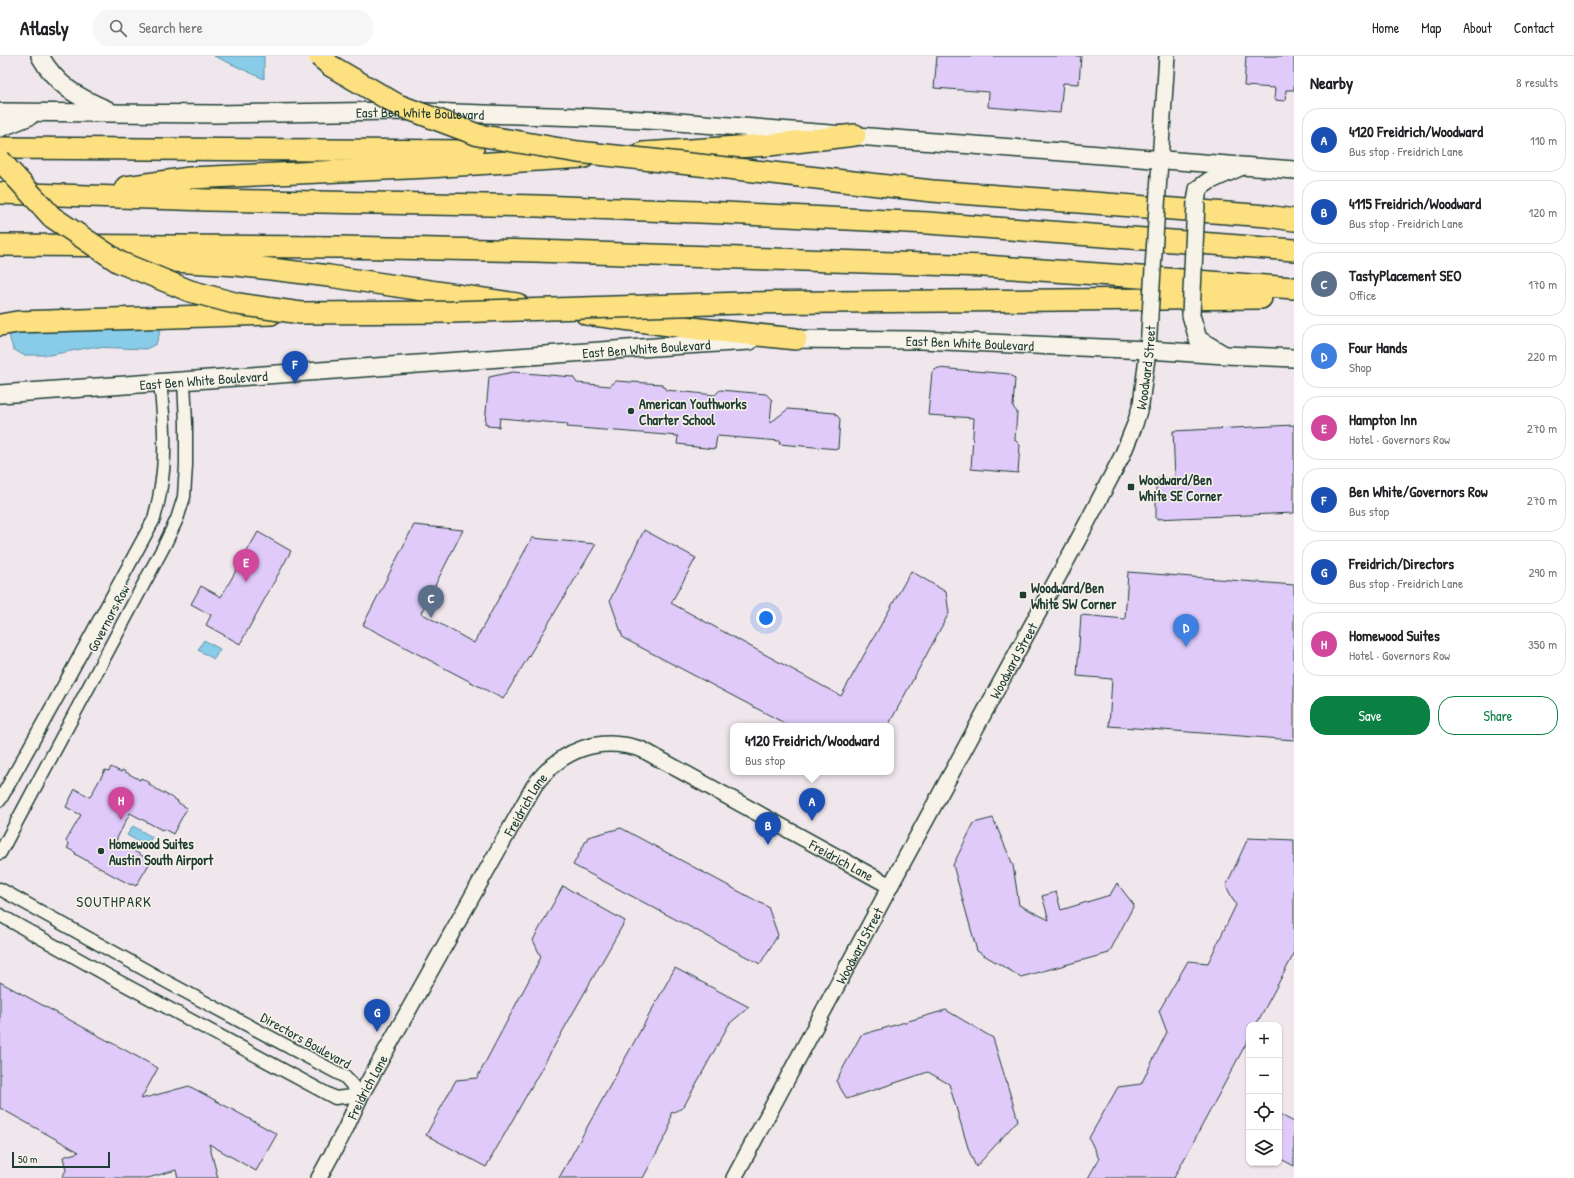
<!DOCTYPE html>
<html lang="en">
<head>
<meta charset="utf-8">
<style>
  :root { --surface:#fff; --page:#f6f6f6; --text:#202124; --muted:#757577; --line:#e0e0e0; --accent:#0b8043 }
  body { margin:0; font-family:"Patrick Hand",sans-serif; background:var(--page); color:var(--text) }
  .controls { position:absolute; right:12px; bottom:12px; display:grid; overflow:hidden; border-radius:8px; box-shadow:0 1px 3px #0004 }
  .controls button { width:36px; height:36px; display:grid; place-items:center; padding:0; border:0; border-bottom:1px solid var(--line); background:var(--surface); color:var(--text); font:20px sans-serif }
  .scale { position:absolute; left:12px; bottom:10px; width:98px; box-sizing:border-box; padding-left:4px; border:2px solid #1f3d34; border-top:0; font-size:11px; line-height:14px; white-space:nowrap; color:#1f3d34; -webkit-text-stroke:3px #f7f3e8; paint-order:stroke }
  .you { position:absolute; left:766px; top:562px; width:14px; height:14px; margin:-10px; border:3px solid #fff; border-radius:50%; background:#1a73e8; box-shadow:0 0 0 6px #1a73e833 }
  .badge { display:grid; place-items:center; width:26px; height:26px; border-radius:50%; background:var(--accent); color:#fff; font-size:13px; font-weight:700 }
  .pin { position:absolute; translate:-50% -33px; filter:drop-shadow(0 1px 2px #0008) }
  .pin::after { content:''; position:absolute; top:21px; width:14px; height:12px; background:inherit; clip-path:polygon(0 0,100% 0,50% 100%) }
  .popup { position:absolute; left:730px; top:667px; width:164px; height:52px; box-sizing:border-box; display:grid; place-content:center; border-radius:8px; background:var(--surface); filter:drop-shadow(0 1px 3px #0005); font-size:13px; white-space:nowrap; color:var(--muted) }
  .popup b { font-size:15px; color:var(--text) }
  .popup::after { content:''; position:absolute; left:50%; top:100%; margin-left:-8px; border:8px solid transparent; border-top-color:var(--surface) }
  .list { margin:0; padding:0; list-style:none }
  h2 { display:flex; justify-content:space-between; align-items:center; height:52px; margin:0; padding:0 16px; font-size:17px }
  h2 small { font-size:13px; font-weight:400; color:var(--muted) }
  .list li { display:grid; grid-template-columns:26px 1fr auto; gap:12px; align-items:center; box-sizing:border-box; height:64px; margin:0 8px 8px; padding:0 8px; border:1px solid var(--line); border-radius:16px }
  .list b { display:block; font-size:15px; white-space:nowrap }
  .list p { margin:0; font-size:13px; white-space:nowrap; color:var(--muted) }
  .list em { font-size:13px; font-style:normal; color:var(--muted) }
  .actions { display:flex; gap:8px; padding:12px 16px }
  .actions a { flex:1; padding:9px 0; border:1px solid var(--accent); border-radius:16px; text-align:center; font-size:14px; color:var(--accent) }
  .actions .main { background:var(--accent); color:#fff }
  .icon { flex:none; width:22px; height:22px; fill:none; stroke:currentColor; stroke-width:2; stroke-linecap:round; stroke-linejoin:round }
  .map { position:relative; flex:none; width:1294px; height:1122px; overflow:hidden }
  header { display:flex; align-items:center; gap:24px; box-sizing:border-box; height:56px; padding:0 20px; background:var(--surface); border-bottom:1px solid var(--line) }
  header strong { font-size:19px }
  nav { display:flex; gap:22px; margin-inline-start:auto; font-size:14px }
  .search { width:280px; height:36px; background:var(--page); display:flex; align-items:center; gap:10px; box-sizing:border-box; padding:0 14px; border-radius:16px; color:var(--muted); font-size:15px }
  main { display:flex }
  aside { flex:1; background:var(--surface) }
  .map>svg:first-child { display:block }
  .water { fill:#88ccea; stroke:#5e93a1 }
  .building { fill:#dfcafa; stroke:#1f3d34 }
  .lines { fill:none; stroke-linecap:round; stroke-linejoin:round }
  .minor-casing { stroke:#1f3d34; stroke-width:15 }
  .tertiary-casing { stroke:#1f3d34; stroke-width:18 }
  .secondary-casing { stroke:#1f3d34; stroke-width:20 }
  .motorway-casing { stroke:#1f3d34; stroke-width:24 }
  .minor { stroke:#f7f3e8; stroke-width:12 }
  .tertiary { stroke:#f7f3e8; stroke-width:15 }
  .secondary { stroke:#f7f3e8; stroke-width:17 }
  .motorway { stroke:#fde080; stroke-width:21 }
  .tertiary-bridge-casing { stroke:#1f3d34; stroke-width:18; stroke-linecap:butt }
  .secondary-bridge-casing { stroke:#1f3d34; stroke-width:20; stroke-linecap:butt }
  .motorway-bridge-casing { stroke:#1f3d34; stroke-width:24; stroke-linecap:butt }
  .tertiary-bridge { stroke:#f7f3e8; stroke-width:15 }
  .secondary-bridge { stroke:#f7f3e8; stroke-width:17 }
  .motorway-bridge { stroke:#fde080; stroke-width:21 }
  .poi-dot { fill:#1f3d34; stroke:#f7f3e8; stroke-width:1.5 }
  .labels { text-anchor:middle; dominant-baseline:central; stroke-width:3; stroke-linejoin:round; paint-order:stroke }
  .street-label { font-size:14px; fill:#1f3d34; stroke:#f7f3e8 }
  .poi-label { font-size:14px; font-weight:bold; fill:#1f3d34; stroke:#f7f3e8; text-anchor:start }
  .neighbourhood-label { font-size:15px; letter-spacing:1px; fill:#1f3d34; stroke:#f7f3e8 }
</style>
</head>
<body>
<header>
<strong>Atlasly</strong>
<div class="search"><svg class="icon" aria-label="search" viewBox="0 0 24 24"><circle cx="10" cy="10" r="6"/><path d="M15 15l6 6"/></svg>Search here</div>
<nav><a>Home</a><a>Map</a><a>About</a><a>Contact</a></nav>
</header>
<main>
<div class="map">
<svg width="1294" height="1122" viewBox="0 0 1294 1122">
  <rect width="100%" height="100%" fill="#f0e7ed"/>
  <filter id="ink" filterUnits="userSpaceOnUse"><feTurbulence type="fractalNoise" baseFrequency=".025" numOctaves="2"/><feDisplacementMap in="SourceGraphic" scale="8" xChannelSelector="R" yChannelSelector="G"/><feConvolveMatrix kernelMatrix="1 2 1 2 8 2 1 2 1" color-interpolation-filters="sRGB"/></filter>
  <g filter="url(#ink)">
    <!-- water -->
    <path class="water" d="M214,0h50v23z
      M107,252l51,7 3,14 -5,15 -10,5 -54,-2 -42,8h-27l-10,-6 -3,-10 -1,-11z
      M204,584l16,9 -6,10 -16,-9z
      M133,770l19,11 -6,9 -19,-11z"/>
    <!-- building -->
    <path class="building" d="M937,0h144l-2,28 -16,-1 -3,30 -72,-6 1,-15 -55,-4z
      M1246,0h48v34h-8l-1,11 -11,-1 1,-12 -31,-2z
      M938,312l72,6 5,5 -2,28 4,5 -2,28 5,5 -2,28 -47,-4 3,-51 -46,-3 4,-43z
      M513,316l60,5 4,6 33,3 6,-5 46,3 4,6 49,5 5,-5 46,4 6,6 -2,23 18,-14 47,4 5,6 -2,30 -59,-5 1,-3 -63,-5 -2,13 -29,-3v-1l-9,-1 1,-8 -111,-9 1,-3 -68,-6 -1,9 -12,-1v-2h-2l4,-47z
      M1294,369v88l-138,6v-40l19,-1 -2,-47z
      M414,469l49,5 -42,83 53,30 58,-105 64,6 -93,155 -140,-74z
      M644,474l52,28 -25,45 170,93 70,-125 35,21 3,21 -61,113h-98l-167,-88 -13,-38z
      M258,476l33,19 -51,93 -34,-19 5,-10 -20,-11 10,-18 20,11z
      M1128,516l166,13v155l-185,-14 3,-47 -35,-3 4,-61 44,4z
      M111,711l10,5 1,-2 18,10 1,-2 9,5 -1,2 29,16 -1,1 10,6 -14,26 -9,-5 -2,1 -32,-17 -14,27 35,21 -15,25 -4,-2 -1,1 -17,-9 -39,-22 1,-1 -9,-5 2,-3 -3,-4 15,-26 -15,-8 9,-18 15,8 15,-27 4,1z
      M993,762l20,47 6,40 30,15 -7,-24 14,-4 5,18 49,-15 7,-12 17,22 -25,48 -88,24 -44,-26 -24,-86 21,-42z
      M621,772l147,79 10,28 -18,29 -187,-99 15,-28z
      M1248,782l46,2v114l-38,71h-7v13l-75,140h-86l11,-19 -10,-21 29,-51 23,-3 26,-52 -8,-21 29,-50 20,2 28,-58 -10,-19z
      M563,830l62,35 -139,246 -60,-32 30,-55 21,-2 64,-121 -8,-17z
      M675,912l74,39 -20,17 -46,84 -12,5 -2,17 -26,48h-84z
      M0,926l158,86 -17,31 48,-13 88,48 -21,37 -47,-27 9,34h-40l-2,-8 -28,8h-86l4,-8 -3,-13 16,-5 -79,-44z
      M946,954l47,28 25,82 -42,47 -7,-16 -20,-67 -21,-12 -81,27 -11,-18 25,-46z
      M1279,1058l15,8v44l-15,-8z"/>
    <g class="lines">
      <defs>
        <path id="minor" d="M0,744l58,-104 96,-177c2,-9 5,-18 6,-27 7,-36 4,-74 0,-110
          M0,797l164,-307 13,-27 7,-22 2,-32v-42l-2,-42
          M0,833l167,93 178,95 16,18
          M0,859l105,59 230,124 26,-3"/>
        <g id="tertiary">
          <path d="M1158,135l9,-135"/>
          <path id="s1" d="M319,1122l26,-48 16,-35 173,-309c27,-37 66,-51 109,-36l247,136"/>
          <path id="s2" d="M734,1122l166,-310 179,-330 43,-82 13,-32 6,-20 7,-54 2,-34"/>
        </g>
        <g id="secondary">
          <path d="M40,0c17,30 37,41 68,54"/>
          <path id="s3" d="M0,56l215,2 179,-3 187,6 84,4 629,49"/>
          <path d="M0,72l30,-12"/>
          <path d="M1196,146l2,-13 11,-8 31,-14"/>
          <path d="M1191,259l7,24 25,15"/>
          <path id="s4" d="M784,283l137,1 227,10 77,5 69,3"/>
          <path id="s5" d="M0,338l669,-48 81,-5"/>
        </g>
        <path id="motorway" d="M0,92l473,3
          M643,97l126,-8 86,-10
          M764,116l168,19 335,25 27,4
          M126,131l64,-9 239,-11 155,-10
          M0,137l208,7 330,6 187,7 203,10 366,27
          M0,189l339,2 197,4 205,7 244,8 309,22
          M124,202l113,7 92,11 188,28
          M743,247l518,-5
          M586,258l114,15 96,10
          M0,269l17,-3 254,-8"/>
      </defs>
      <!-- minor casing -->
      <use href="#minor" class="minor-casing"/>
      <!-- tertiary casing -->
      <use href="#tertiary" class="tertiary-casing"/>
      <!-- secondary casing -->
      <use href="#secondary" class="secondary-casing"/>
      <!-- motorway casing -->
      <use href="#motorway" class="motorway-casing"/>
      <!-- minor -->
      <use href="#minor" class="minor"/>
      <!-- tertiary -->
      <use href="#tertiary" class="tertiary"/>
      <!-- secondary -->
      <use href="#secondary" class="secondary"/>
      <!-- motorway -->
      <use href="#motorway" class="motorway"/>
      <defs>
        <path id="tertiary-bridge" d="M1150,260l8,-125"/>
        <path id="secondary-bridge" d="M1191,259l5,-113"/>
        <path id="motorway-bridge" d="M319,0l12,10 67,39 80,30 100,17 186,20
          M0,104l52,57 67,45 71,29 48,13 63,9 151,-1 291,-9"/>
      </defs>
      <!-- tertiary-bridge casing -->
      <use href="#tertiary-bridge" class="tertiary-bridge-casing"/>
      <!-- secondary-bridge casing -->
      <use href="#secondary-bridge" class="secondary-bridge-casing"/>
      <!-- motorway-bridge casing -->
      <use href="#motorway-bridge" class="motorway-bridge-casing"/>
      <!-- tertiary-bridge -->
      <use href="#tertiary-bridge" class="tertiary-bridge"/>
      <!-- secondary-bridge -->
      <use href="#secondary-bridge" class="secondary-bridge"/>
      <!-- motorway-bridge -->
      <use href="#motorway-bridge" class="motorway-bridge"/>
    </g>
  </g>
  <!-- markers -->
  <g class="poi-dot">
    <circle cx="631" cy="355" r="4"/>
    <rect x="1127" y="427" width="8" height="8" rx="2"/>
    <rect x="1019" y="535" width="8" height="8" rx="2"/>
    <circle cx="101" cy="795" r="4"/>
  </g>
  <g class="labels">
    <!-- street labels -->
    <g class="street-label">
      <text stroke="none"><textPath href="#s3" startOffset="420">East Ben White Boulevard</textPath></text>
      <text stroke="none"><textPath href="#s4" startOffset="186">East Ben White Boulevard</textPath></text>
      <text stroke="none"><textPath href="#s5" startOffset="648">East Ben White Boulevard</textPath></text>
      <text stroke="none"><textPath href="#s2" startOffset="912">Woodward Street</textPath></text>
      <text stroke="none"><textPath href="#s5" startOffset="204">East Ben White Boulevard</textPath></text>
      <text transform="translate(108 562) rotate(-62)">Governors Row</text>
      <text stroke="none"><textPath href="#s2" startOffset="588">Woodward Street</textPath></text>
      <text stroke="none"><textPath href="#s1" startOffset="427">Freidrich Lane</textPath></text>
      <text stroke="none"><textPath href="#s1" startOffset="798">Freidrich Lane</textPath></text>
      <text stroke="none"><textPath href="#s2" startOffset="264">Woodward Street</textPath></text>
      <text transform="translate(306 984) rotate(29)">Directors Boulevard</text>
      <text stroke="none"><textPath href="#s1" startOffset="103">Freidrich Lane</textPath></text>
    </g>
    <!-- poi labels -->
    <g class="poi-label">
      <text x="639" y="347">American Youthworks<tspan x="639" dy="16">Charter School</tspan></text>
      <text x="1139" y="423">Woodward/Ben<tspan x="1139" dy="16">White SE Corner</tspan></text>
      <text x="1031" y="531">Woodward/Ben<tspan x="1031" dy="16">White SW Corner</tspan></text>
      <text x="109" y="787">Homewood Suites<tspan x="109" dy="16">Austin South Airport</tspan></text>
    </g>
    <!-- neighbourhood labels -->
    <g class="neighbourhood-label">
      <text x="114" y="845">SOUTHPARK</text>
    </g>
  </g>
</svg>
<div class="controls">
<button>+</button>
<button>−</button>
<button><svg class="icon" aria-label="locate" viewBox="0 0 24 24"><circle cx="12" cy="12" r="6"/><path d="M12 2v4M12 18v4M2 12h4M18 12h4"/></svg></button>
<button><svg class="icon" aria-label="layers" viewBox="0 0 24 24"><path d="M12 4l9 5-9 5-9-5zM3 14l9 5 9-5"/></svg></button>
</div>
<div class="scale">50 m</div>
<div class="you"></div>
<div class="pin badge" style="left:812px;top:765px;background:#1a4fb4">A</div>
<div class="popup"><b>4120 Freidrich/Woodward</b>Bus stop</div>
<div class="pin badge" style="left:768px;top:789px;background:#1a4fb4">B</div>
<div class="pin badge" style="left:431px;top:562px;background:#5c6f8a">C</div>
<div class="pin badge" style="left:1186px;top:591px;background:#3f7fe0">D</div>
<div class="pin badge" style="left:246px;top:526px;background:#d1479c">E</div>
<div class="pin badge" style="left:295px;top:328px;background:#1a4fb4">F</div>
<div class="pin badge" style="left:377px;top:976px;background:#1a4fb4">G</div>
<div class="pin badge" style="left:121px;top:764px;background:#d1479c">H</div>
</div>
<aside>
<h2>Nearby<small>8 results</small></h2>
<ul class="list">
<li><span class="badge" style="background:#1a4fb4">A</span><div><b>4120 Freidrich/Woodward</b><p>Bus stop · Freidrich Lane</p></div><em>110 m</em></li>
<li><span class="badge" style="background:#1a4fb4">B</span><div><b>4115 Freidrich/Woodward</b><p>Bus stop · Freidrich Lane</p></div><em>120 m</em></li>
<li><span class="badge" style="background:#5c6f8a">C</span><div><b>TastyPlacement SEO</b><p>Office</p></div><em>170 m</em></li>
<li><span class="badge" style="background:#3f7fe0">D</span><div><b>Four Hands</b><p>Shop</p></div><em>220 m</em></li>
<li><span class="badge" style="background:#d1479c">E</span><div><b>Hampton Inn</b><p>Hotel · Governors Row</p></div><em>270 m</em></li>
<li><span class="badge" style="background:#1a4fb4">F</span><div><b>Ben White/Governors Row</b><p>Bus stop</p></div><em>270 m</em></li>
<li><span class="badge" style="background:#1a4fb4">G</span><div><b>Freidrich/Directors</b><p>Bus stop · Freidrich Lane</p></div><em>290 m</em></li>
<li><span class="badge" style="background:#d1479c">H</span><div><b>Homewood Suites</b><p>Hotel · Governors Row</p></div><em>350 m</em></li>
</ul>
<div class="actions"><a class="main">Save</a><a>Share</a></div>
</aside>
</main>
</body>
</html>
